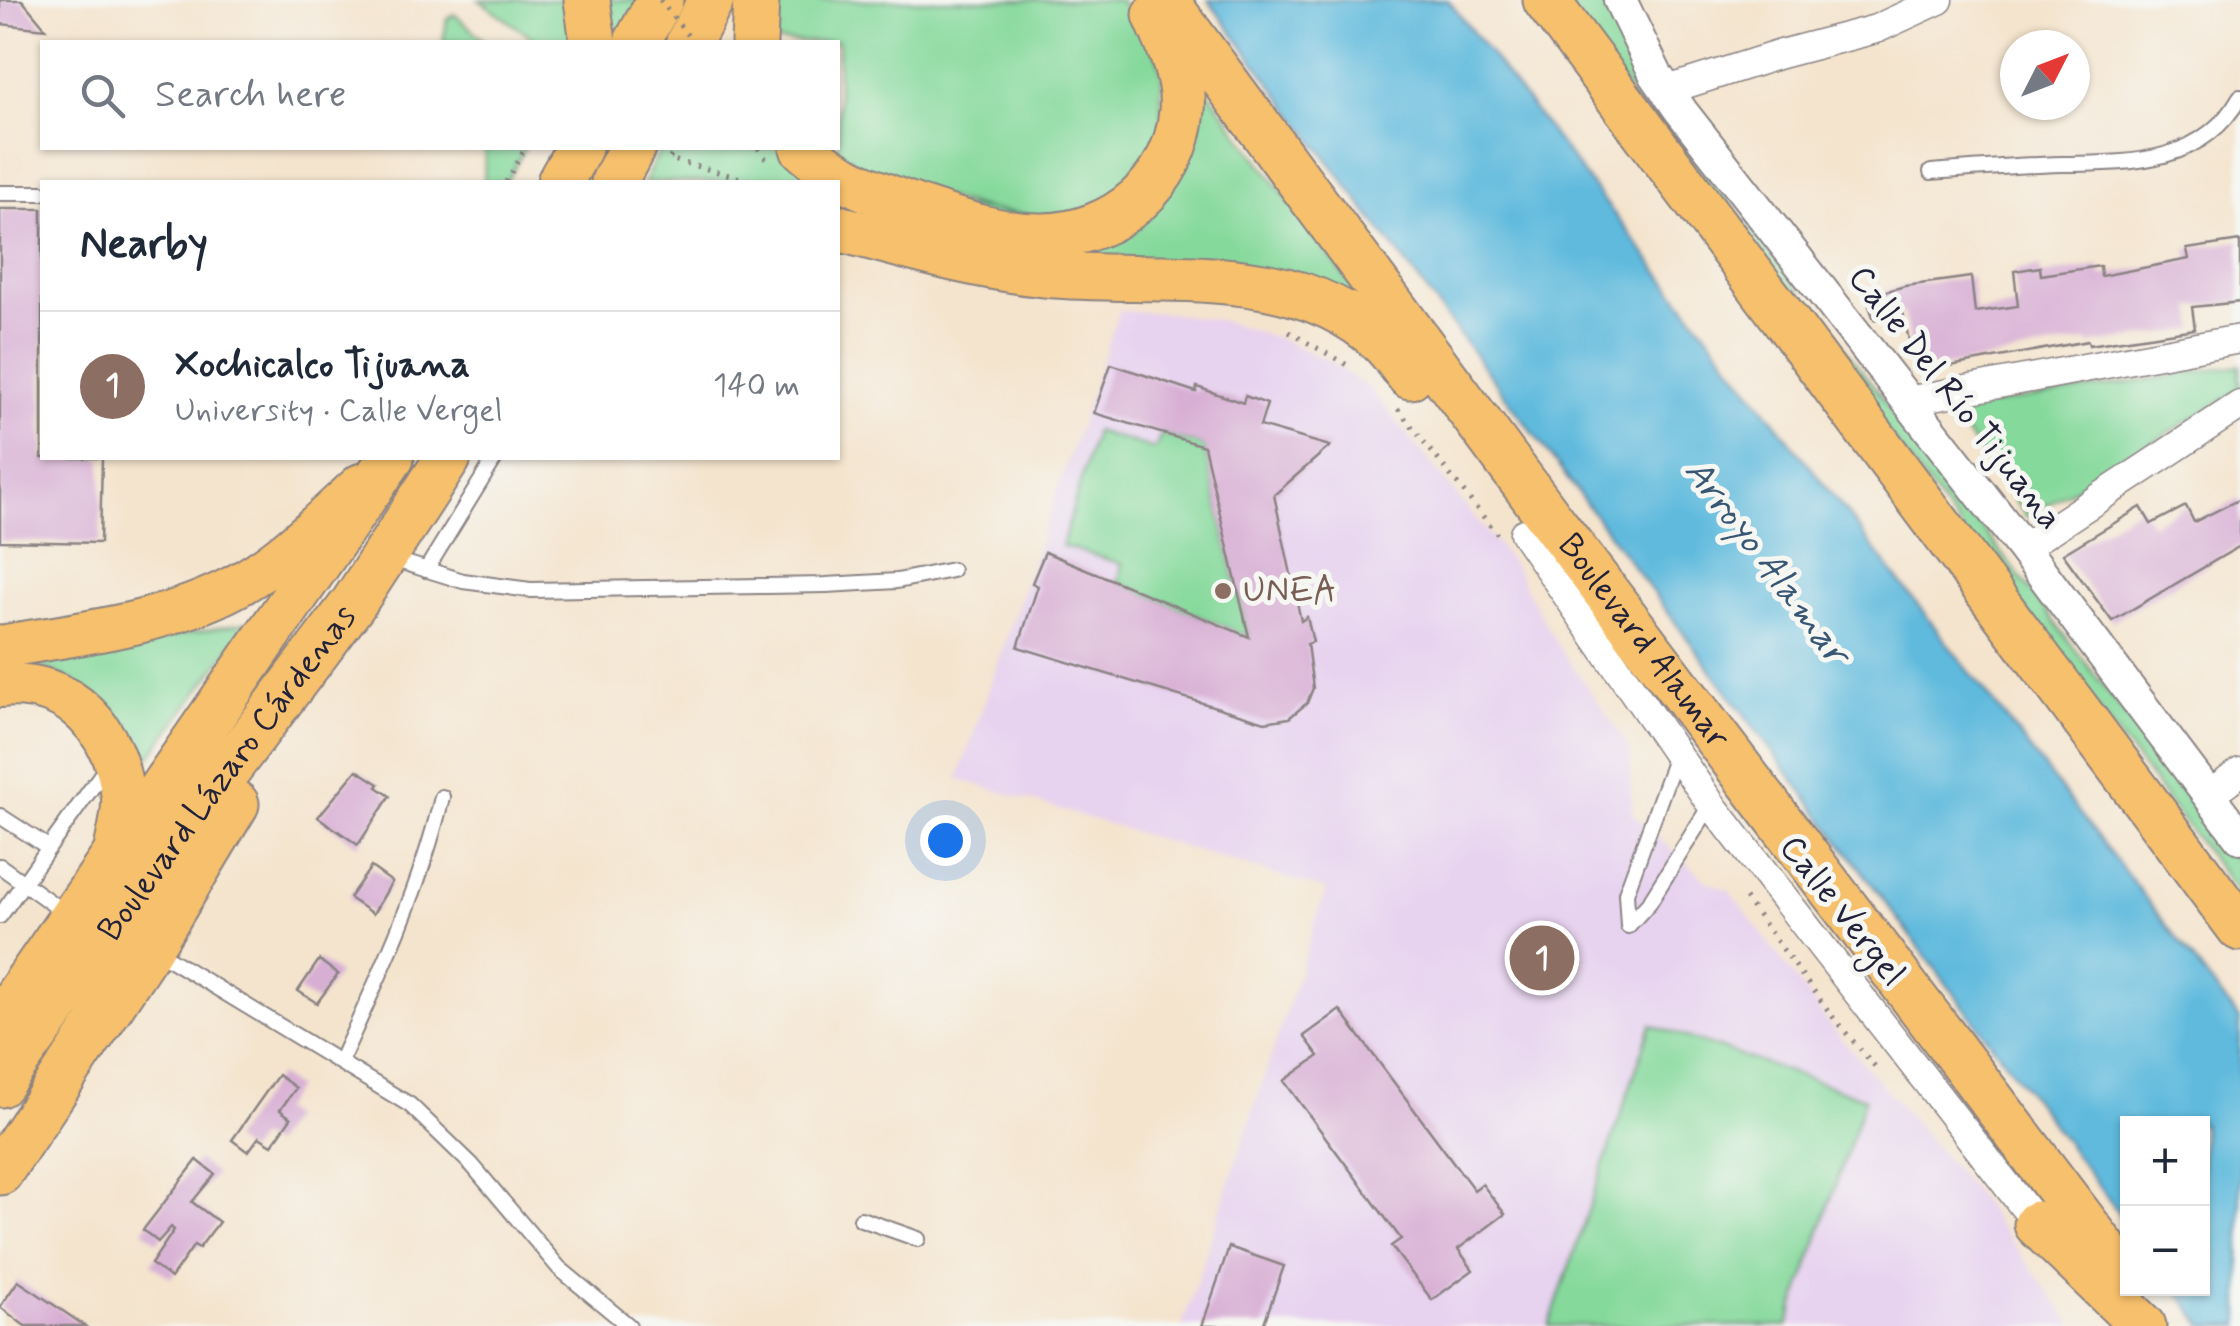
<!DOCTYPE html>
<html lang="en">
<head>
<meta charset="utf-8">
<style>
  :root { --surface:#fff; --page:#f2f2f3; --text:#1f2937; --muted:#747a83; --line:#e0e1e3; --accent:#d93025 }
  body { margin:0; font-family:Mynerve,sans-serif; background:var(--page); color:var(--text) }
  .controls { position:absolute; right:30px; bottom:30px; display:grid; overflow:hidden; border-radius:0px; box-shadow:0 2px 8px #0004 }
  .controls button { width:90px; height:90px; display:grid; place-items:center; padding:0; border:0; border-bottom:2px solid var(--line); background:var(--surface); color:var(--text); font:50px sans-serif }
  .compass { position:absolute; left:2000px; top:30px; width:90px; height:90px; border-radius:50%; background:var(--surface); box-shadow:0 2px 8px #0004; rotate:48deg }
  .you { position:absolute; left:945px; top:840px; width:35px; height:35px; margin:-25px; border:8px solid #fff; border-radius:50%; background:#1a73e8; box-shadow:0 0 0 15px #1a73e833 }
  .badge { display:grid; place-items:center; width:65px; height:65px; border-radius:50%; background:var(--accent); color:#fff; font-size:32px; font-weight:700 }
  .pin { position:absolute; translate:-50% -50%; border:5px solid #fff; box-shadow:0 2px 10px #0006 }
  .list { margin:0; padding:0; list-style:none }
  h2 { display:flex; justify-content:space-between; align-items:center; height:130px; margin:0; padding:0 40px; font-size:42px }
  h2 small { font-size:32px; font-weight:400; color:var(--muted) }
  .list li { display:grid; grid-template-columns:65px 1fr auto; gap:30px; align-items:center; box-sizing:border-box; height:150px; padding:0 40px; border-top:2px solid var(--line) }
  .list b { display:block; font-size:38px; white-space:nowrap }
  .list p { margin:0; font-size:32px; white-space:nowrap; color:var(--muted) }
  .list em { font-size:32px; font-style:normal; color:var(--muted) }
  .icon { flex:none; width:55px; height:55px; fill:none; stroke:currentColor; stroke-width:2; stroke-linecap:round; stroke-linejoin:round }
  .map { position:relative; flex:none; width:2240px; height:1326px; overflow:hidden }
  .search { position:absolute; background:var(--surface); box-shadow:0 2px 8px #0004; left:40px; top:40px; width:800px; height:110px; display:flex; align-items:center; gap:25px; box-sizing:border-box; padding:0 35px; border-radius:0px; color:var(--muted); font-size:38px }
  .panel { position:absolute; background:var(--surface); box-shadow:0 2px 8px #0004; left:40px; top:180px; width:800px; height:280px; border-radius:0px }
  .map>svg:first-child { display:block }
  .built { fill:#e7d2ef }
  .green { fill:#85d99b; stroke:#547e6b; stroke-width:2.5 }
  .water { fill:#5fbadd; stroke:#406e8c; stroke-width:2.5 }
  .building { fill:#d8afd4 }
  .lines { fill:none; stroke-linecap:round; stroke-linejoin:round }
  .service-casing { stroke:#8b8384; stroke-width:18 }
  .minor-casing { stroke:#8b8384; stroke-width:31 }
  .tertiary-casing { stroke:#8b8384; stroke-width:36 }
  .primary-casing { stroke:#8b8384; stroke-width:46 }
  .trunk-casing { stroke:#8b8384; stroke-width:49 }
  .path { stroke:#8b8384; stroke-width:5; stroke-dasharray:2.5 8; stroke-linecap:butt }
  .service { stroke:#fff; stroke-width:14 }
  .minor { stroke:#fff; stroke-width:28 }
  .tertiary { stroke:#fff; stroke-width:32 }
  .primary { stroke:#f7c06c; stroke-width:42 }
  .trunk { stroke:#f7c06c; stroke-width:45 }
  .path-bridge { stroke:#8b8384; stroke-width:5; stroke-dasharray:2.5 8; stroke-linecap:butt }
  .education-dot { fill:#8d6e63; stroke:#f6f6f2; stroke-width:4 }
  .labels { text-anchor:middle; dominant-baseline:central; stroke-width:10; stroke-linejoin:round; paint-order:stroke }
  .street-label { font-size:35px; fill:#22223b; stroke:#f6f6f2 }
  .education-label { font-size:35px; fill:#785e54; stroke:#f6f6f2; text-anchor:start }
  .water-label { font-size:38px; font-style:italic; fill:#375774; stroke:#f6f6f2 }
</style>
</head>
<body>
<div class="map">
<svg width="2240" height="1326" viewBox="0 0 2240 1326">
  <rect width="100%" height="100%" fill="#f6f6f2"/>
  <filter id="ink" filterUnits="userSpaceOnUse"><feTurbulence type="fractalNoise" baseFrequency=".01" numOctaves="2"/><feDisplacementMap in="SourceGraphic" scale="20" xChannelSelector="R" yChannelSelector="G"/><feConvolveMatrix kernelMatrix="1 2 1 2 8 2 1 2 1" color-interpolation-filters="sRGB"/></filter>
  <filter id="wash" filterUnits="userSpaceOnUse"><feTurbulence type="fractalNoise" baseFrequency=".0048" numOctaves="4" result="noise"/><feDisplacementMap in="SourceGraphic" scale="40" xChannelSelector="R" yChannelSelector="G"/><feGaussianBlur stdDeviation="2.25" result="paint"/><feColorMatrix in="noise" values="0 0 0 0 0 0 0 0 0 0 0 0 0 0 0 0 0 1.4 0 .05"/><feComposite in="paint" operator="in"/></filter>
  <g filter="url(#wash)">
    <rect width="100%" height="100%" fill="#f4e4cd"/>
    <!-- built -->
    <path class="built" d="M1119,311l51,2 53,8 60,19 46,21 42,29 141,173 44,80 66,93 8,15 2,63 75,67 23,10 100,134 141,163 103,138h-892l144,-436 -368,-111z"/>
    <!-- green -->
    <path class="green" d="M479,0h87l7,42h-35z
      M605,0h34l-22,42h-7z
      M764,0h356l36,53 6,22 -1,58 -32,56 -77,37 -194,-51 -20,-27v-106h-73z
      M1559,0h42l69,121 570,743v32z
      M454,14l32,28h-43l4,-22z
      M1188,64l192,261 -226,-59 -316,-49v-25l289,34z
      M485,148h40l-19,34h-22z
      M661,148h118l39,34h-174z
      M2240,365v25l-213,127 -71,-97 1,-10z
      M1095,431l60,18 7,-16 42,13 45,191 -131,-54 4,-19 -60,-18z
      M250,622l-105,141c-25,-54 -61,-81 -115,-101z
      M1651,1025l214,73 -77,228h-239z"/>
    <!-- water -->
    <path class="water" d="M1208,0h240l792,1020v306h-36l-28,-37 26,-1v-164h-74l-1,100z"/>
    <g id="blocks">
      <!-- building -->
      <path class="building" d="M0,0h22l24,29 -46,-5z
        M0,209h42v249h60l-2,85 -100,-2z
        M2240,241v61l-48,5 3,22 -106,16 -1,-4 -138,25 -35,3 -12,-57 -29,8 -8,-23 39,-11 66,-9 4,35 43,-6 -4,-35 26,-4 1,8 59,-9 1,10 88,-17 -2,-10z
        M1111,364l85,28 1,-5 46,16 2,-7 22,8 -7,22 70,20 -56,49 27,126 6,-4 6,25 -6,2 6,44 -6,15 -18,15 -24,4 -247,-75 20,-61 -6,-3 13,-31 204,85 -45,-191 -110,-33z
        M2240,499v47l-128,75 -49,-67 78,-47 10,17 35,-18 8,16z
        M357,770l22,14 -2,3 13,9 -32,49 -40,-28z
        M371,867l21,15 -19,32 -24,-16z
        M319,960l19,14 -21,29 -19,-12z
        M1340,1010l134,180 8,-6 23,30 -47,35 15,21 -41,30 -41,-54 10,-7 -117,-158 35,-25 -15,-20z
        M278,1075l18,13 -16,22 11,8 -19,27 -13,-8 -11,15 -16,-12z
        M197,1160l18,14 -23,28 27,20 -20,26 -5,-3 -23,33 -20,-14 23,-34 -3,-3 -13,15 -15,-12z
        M1229,1247l55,19 -21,60h-61z
        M18,1281l17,11 50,34h-60l-25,-19z"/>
    </g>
  </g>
  <g filter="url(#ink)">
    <use href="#blocks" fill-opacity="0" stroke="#8b8384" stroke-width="2.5"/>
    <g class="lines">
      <defs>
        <path id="service" d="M1931,172c43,-3 87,-7 131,-8 67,-1 140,1 178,-67
          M0,193h42
          M389,558l74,23 67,9 296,-5 71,-4 55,-11
          M426,570l69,-112
          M0,816l48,31
          M0,866l68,49
          M0,916l108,-151
          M1628,926l-2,-33 50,-137
          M1628,926l21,-23 62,-99
          M156,951l254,154 62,60 87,103 70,58
          M340,1062c40,-87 80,-172 102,-265
          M861,1219l57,20"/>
        <path id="minor" d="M1667,90l114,-36 95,-25 63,-29
          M1907,401l333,-62
          M1524,533l187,271 334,430
          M2023,548l217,-143
          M2209,795l31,-23"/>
        <path id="tertiary" d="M1620,0l36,75 25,36 342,437 217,289"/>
        <path id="primary" d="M0,647c79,-14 164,-22 236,-61 47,-25 85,-65 125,-101
          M0,686c72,-7 116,45 123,112 1,17 -5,37 -8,54"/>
        <g id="trunk">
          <path d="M587,0l6,42"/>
          <path id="s1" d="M1165,0l384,517 579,763"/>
          <path d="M1546,0l694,928"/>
          <path d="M637,42l23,-42"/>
          <path d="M689,42l22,-42"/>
          <path d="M754,42l2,-42"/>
          <path d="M803,148c32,31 72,45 114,60 39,13 84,29 126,28 72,-1 133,-53 139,-125 3,-33 -13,-66 -26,-96"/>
          <path d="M560,182l19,-34"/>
          <path d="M614,182l18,-34"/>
          <path d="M838,228c67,18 137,39 207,46 109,11 248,-16 336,67 11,10 19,23 29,35"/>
          <path d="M0,1021l391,-563"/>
          <path id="s2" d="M0,1084l226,-312 127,-168 95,-146"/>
          <path d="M0,1172l150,-225 86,-143"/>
          <path d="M2037,1224l106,102"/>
        </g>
      </defs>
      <!-- service casing -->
      <use href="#service" class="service-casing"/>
      <!-- minor casing -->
      <use href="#minor" class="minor-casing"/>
      <!-- tertiary casing -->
      <use href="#tertiary" class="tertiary-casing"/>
      <!-- primary casing -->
      <use href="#primary" class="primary-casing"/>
      <!-- trunk casing -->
      <use href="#trunk" class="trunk-casing"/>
      <!-- path -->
      <path class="path" d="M678,148l-9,11 87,23
        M758,148l9,12
        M506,182l19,-34
        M1289,332l60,34
        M1398,409l99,125
        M1745,898l91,123 43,50"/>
      <!-- service -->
      <use href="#service" class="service"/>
      <!-- minor -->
      <use href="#minor" class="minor"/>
      <!-- tertiary -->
      <use href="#tertiary" class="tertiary"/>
      <!-- primary -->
      <use href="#primary" class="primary"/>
      <!-- trunk -->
      <use href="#trunk" class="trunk"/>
      <!-- path-bridge -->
      <path class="path-bridge" d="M660,0l33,42"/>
    </g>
  </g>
  <!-- markers -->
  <circle class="education-dot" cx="1223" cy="591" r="10"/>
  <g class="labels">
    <!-- street labels -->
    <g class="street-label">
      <text transform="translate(1955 398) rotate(52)">Calle Del Río Tijuana</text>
      <text stroke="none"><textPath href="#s1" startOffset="800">Boulevard Alamar</textPath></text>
      <text stroke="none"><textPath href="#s2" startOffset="385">Boulevard Lázaro Cárdenas</textPath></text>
      <text transform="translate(1842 911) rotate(52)">Calle Vergel</text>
    </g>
    <!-- education labels -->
    <g class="education-label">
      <text x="1243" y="591">UNEA</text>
    </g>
    <!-- water labels -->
    <g class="water-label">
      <text transform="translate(1766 562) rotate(53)">Arroyo Alamar</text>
    </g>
  </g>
</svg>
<div class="controls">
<button>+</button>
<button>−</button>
</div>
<svg class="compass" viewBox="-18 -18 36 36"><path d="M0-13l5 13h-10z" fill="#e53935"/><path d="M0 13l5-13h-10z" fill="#747a83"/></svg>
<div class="you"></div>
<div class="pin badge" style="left:1542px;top:958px;background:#8d6e63">1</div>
<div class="search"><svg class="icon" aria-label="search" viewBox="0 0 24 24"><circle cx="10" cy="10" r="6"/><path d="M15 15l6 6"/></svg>Search here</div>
<section class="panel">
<h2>Nearby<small></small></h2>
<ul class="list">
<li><span class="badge" style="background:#8d6e63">1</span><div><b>Xochicalco Tijuana</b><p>University · Calle Vergel</p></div><em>140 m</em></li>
</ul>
</section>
</div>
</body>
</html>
